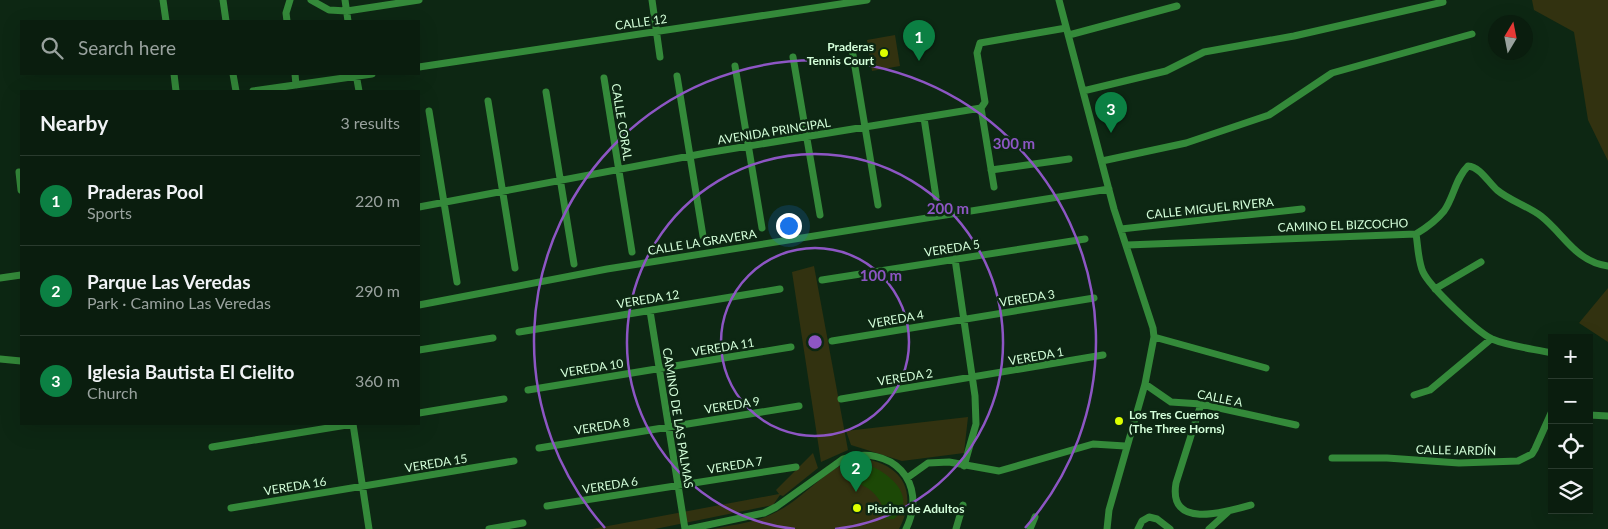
<!DOCTYPE html>
<html lang="en">
<head>
<meta charset="utf-8">
<style>
  :root { --surface:#0a1d0e; --page:#182a1c; --text:#f1f3f6; --muted:#99a29e; --line:#2a3b2e; --accent:#0b8043 }
  body { margin:0; font-family:Lato,sans-serif; background:var(--page); color:var(--text) }
  .controls { position:absolute; right:15px; bottom:15px; display:grid; overflow:hidden; border-radius:0px; box-shadow:0 5px 20px #0002 }
  .controls button { width:45px; height:45px; display:grid; place-items:center; padding:0; border:0; border-bottom:1px solid var(--line); background:var(--surface); color:var(--text); font:25px sans-serif }
  .compass { position:absolute; left:1488px; top:15px; width:45px; height:45px; border-radius:50%; background:var(--surface); box-shadow:0 5px 20px #0002; rotate:10deg }
  .you { position:absolute; left:788px; top:225px; width:18px; height:18px; margin:-12px; border:4px solid #fff; border-radius:50%; background:#1a73e8; box-shadow:0 0 0 8px #1a73e833 }
  .badge { display:grid; place-items:center; width:32px; height:32px; border-radius:50%; background:var(--accent); color:#fff; font-size:16px; font-weight:700 }
  .pin { position:absolute; translate:-50% -41px; filter:drop-shadow(0 1px 2px #0008) }
  .pin::after { content:''; position:absolute; top:26px; width:18px; height:15px; background:inherit; clip-path:polygon(0 0,100% 0,50% 100%) }
  .list { margin:0; padding:0; list-style:none }
  h2 { display:flex; justify-content:space-between; align-items:center; height:65px; margin:0; padding:0 20px; font-size:21px }
  h2 small { font-size:16px; font-weight:400; color:var(--muted) }
  .list li { display:grid; grid-template-columns:32px 1fr auto; gap:15px; align-items:center; box-sizing:border-box; height:90px; padding:0 20px; border-top:1px solid var(--line) }
  .list b { display:block; font-size:19px; white-space:nowrap }
  .list p { margin:0; font-size:16px; white-space:nowrap; color:var(--muted) }
  .list em { font-size:16px; font-style:normal; color:var(--muted) }
  .icon { flex:none; width:28px; height:28px; fill:none; stroke:currentColor; stroke-width:2; stroke-linecap:round; stroke-linejoin:round }
  .map { position:relative; flex:none; width:1608px; height:529px; overflow:hidden }
  .search { position:absolute; background:var(--surface); box-shadow:0 5px 20px #0002; left:20px; top:20px; width:400px; height:55px; display:flex; align-items:center; gap:12px; box-sizing:border-box; padding:0 18px; border-radius:0px; color:var(--muted); font-size:19px }
  .panel { position:absolute; background:var(--surface); box-shadow:0 5px 20px #0002; left:20px; top:90px; width:400px; height:335px; border-radius:0px }
  .map>svg:first-child { display:block }
  .green { fill:#323210 }
  .water { fill:#1c4806 }
  .lines { fill:none; stroke-linecap:round; stroke-linejoin:round }
  .minor { stroke:#348a3a; stroke-width:7 }
  .ring { fill:none; stroke:#8d56c4; stroke-width:2.5 }
  .poi-dot { fill:#df0; stroke:#0d2713; stroke-width:2 }
  .labels { text-anchor:middle; dominant-baseline:central; stroke-width:5; stroke-linejoin:round; paint-order:stroke }
  .street-label { font-size:12px; fill:#d4ffda; stroke:#0d2713 }
  .poi-label { font-size:12px; font-weight:bold; fill:#d4ffda; stroke:#0d2713; text-anchor:start }
  .centre { fill:#8d56c4; stroke:#0d2713; stroke-width:2.5 }
  .ring-label { font-size:15px; text-anchor:middle; font-weight:bold; fill:#8d56c4; stroke:#0d2713; stroke-width:5; stroke-linejoin:round; paint-order:stroke }
</style>
</head>
<body>
<div class="map">
<svg width="1608" height="529" viewBox="0 0 1608 529">
  <rect width="100%" height="100%" fill="#0d2713"/>
  <!-- green -->
  <path class="green" d="M1532,0h76v161l-20,-41 -14,-88 -40,-22z
    M895,35l5,31 -28,5 -5,-31z
    M814,266l34,184 -27,12 -29,-190z
    M1608,288v54l-29,-19z
    M968,417l-4,36 -62,8 -51,-16 -5,-14z
    M813,453l5,15 -35,28 -3,-1 -7,10 -118,24h-63l187,-35 -3,-4z
    M858,458c42,4 62,32 41,71h-186c18,-4 40,-6 57,-14 33,-14 54,-47 88,-57z"/>
  <!-- water -->
  <path class="water" d="M864,464c22,5 56,33 30,55h-8c-4,-6 -3,-13 -6,-18 -11,-17 -21,-15 -35,-25l4,-10z"/>
  <g class="lines">
    <!-- minor -->
    <path class="minor" d="M163,0l3,21
      M223,0l3,21
      M311,0l18,10 18,1 72,-11
      M345,0l3,21
      M652,0l8,57
      M1059,0l55,209 39,119 1,9 -9,47 -36,126 -2,19
      M287,21l-1,-8 4,-13
      M1069,35l108,-29
      M852,49l26,156
      M793,57l27,158
      M735,66l27,162
      M419,67l448,-67
      M174,74l2,17
      M233,74l3,17
      M295,74l1,11
      M356,74l3,17
      M677,76l26,160
      M604,78l28,174
      M253,91l119,-17
      M1083,91l83,-20 38,-19 90,-16 149,-34
      M546,92l28,172
      M488,101l27,167
      M981,108l13,79
      M429,111l28,171
      M924,118l12,79
      M1102,161l84,-18 83,-28 63,-42 140,-39
      M991,170l78,-11
      M19,172l2,18
      M419,207l287,-54 275,-45 4,-6 -8,-49 3,-10 86,-15
      M1121,229l181,-20
      M1416,234c2,12 2,27 7,38 7,15 54,60 69,67 16,7 42,10 60,14
      M1127,245l289,-11c10,-6 20,-13 28,-23 10,-14 11,-32 24,-45 12,1 20,16 29,24 13,11 31,16 44,26 23,18 35,46 67,50
      M955,259l20,137 1,28 -12,42
      M0,278l21,-3
      M822,280l263,-41
      M1435,289l46,-27
      M419,305l188,-36 502,-80
      M650,311l35,218
      M519,332l261,-43
      M1154,337l112,31
      M832,341l262,-43
      M419,350l74,-12
      M0,359l21,2
      M1145,384l26,18 30,2 95,21
      M528,390l263,-43
      M1414,395l16,-5 61,-51
      M841,399l262,-44
      M1201,404l-25,79c-8,46 47,30 75,22
      M419,413l85,-14
      M1589,415l19,1
      M353,424l16,105
      M212,447l141,-23
      M539,448l260,-42
      M1332,458h55l72,5 59,-2 14,-7 3,-5 17,-38
      M907,478l21,-15 21,-1 50,9 94,-27 32,2
      M547,506l249,-39
      M231,508l283,-47
      M489,529l34,-6
      M689,529l75,-16 12,-6 67,-48c48,-16 86,23 63,70
      M956,529l7,-24
      M1030,529l5,-12
      M1138,529l4,-8 7,-4 8,2 13,10
      M1209,529l20,-18"/>
  </g>
  <!-- distance rings -->
  <g class="ring">
    <circle cx="815" cy="342" r="94"/>
    <path d="M795 529A188 188 0 1 1 835 529"/>
    <path d="M605 528A281 281 0 1 1 1025 528"/>
  </g>
  <!-- markers -->
  <g class="poi-dot">
    <circle cx="884" cy="53" r="5"/>
    <circle cx="1119" cy="421" r="5"/>
    <circle cx="857" cy="508" r="5"/>
  </g>
  <g class="labels">
    <!-- street labels -->
    <g class="street-label">
      <text transform="translate(641 22) rotate(-8)">CALLE 12</text>
      <text transform="translate(622 122) rotate(81)">CALLE CORAL</text>
      <text transform="translate(774 131) rotate(-9)">AVENIDA PRINCIPAL</text>
      <text transform="translate(1210 208) rotate(-6)">CALLE MIGUEL RIVERA</text>
      <text transform="translate(1343 225) rotate(-2)">CAMINO EL BIZCOCHO</text>
      <text transform="translate(702 242) rotate(-9)">CALLE LA GRAVERA</text>
      <text transform="translate(952 248) rotate(-9)">VEREDA 5</text>
      <text transform="translate(1027 298) rotate(-9)">VEREDA 3</text>
      <text transform="translate(648 299) rotate(-9)">VEREDA 12</text>
      <text transform="translate(896 319) rotate(-10)">VEREDA 4</text>
      <text transform="translate(723 347) rotate(-9)">VEREDA 11</text>
      <text transform="translate(1036 356) rotate(-10)">VEREDA 1</text>
      <text transform="translate(592 368) rotate(-9)">VEREDA 10</text>
      <text transform="translate(905 377) rotate(-9)">VEREDA 2</text>
      <text transform="translate(1220 398) rotate(11)">CALLE A</text>
      <text transform="translate(732 405) rotate(-9)">VEREDA 9</text>
      <text transform="translate(678 418) rotate(81)">CAMINO DE LAS PALMAS</text>
      <text transform="translate(602 426) rotate(-9)">VEREDA 8</text>
      <text transform="translate(1456 450) rotate(1)">CALLE JARDÍN</text>
      <text transform="translate(436 463) rotate(-9)">VEREDA 15</text>
      <text transform="translate(735 465) rotate(-9)">VEREDA 7</text>
      <text transform="translate(610 485) rotate(-9)">VEREDA 6</text>
      <text transform="translate(295 486) rotate(-9)">VEREDA 16</text>
    </g>
    <!-- poi labels -->
    <g class="poi-label">
      <text x="874" y="46" text-anchor="end">Praderas<tspan x="874" dy="14">Tennis Court</tspan></text>
      <text x="1129" y="414">Los Tres Cuernos<tspan x="1129" dy="14">(The Three Horns)</tspan></text>
      <text x="867" y="508">Piscina de Adultos</text>
    </g>
  </g>
  <circle cx="815" cy="342" r="8" class="centre"/>
  <g class="ring-label">
    <text x="1014" y="149">300 m</text>
    <text x="948" y="214">200 m</text>
    <text x="881" y="281">100 m</text>
  </g>
</svg>
<div class="controls">
<button>+</button>
<button>−</button>
<button><svg class="icon" aria-label="locate" viewBox="0 0 24 24"><circle cx="12" cy="12" r="6"/><path d="M12 2v4M12 18v4M2 12h4M18 12h4"/></svg></button>
<button><svg class="icon" aria-label="layers" viewBox="0 0 24 24"><path d="M12 4l9 5-9 5-9-5zM3 14l9 5 9-5"/></svg></button>
</div>
<svg class="compass" viewBox="-18 -18 36 36"><path d="M0-13l5 13h-10z" fill="#e53935"/><path d="M0 13l5-13h-10z" fill="#99a29e"/></svg>
<div class="you"></div>
<div class="pin badge" style="left:919px;top:61px">1</div>
<div class="pin badge" style="left:856px;top:492px">2</div>
<div class="pin badge" style="left:1111px;top:133px">3</div>
<div class="search"><svg class="icon" aria-label="search" viewBox="0 0 24 24"><circle cx="10" cy="10" r="6"/><path d="M15 15l6 6"/></svg>Search here</div>
<section class="panel">
<h2>Nearby<small>3 results</small></h2>
<ul class="list">
<li><span class="badge">1</span><div><b>Praderas Pool</b><p>Sports</p></div><em>220 m</em></li>
<li><span class="badge">2</span><div><b>Parque Las Veredas</b><p>Park · Camino Las Veredas</p></div><em>290 m</em></li>
<li><span class="badge">3</span><div><b>Iglesia Bautista El Cielito</b><p>Church</p></div><em>360 m</em></li>
</ul>
</section>
</div>
</body>
</html>
